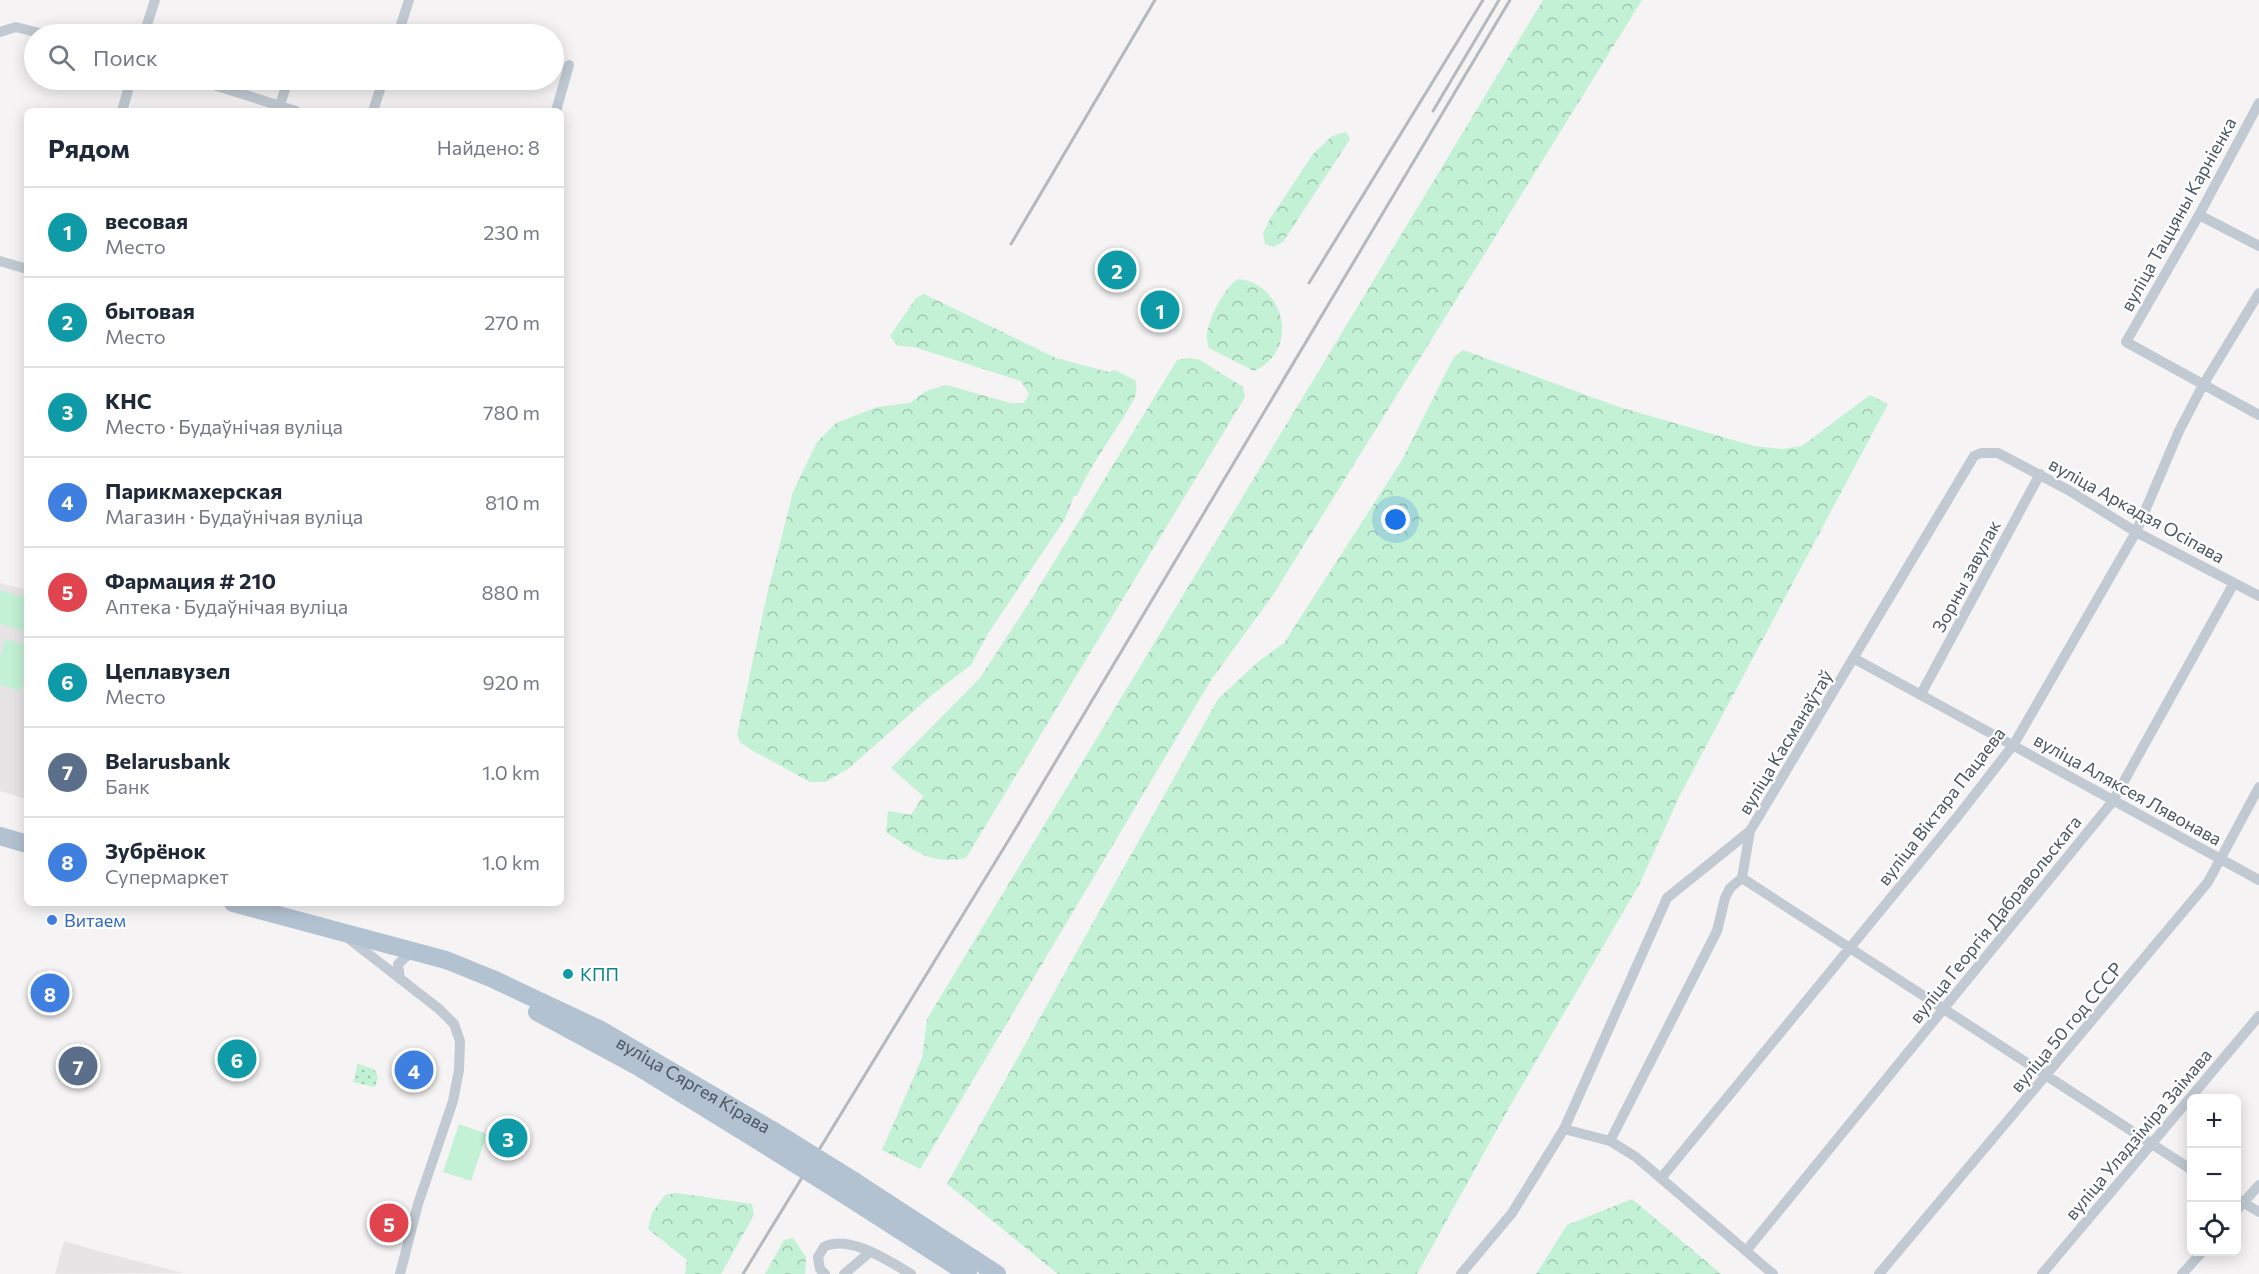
<!DOCTYPE html>
<html lang="ru">
<head>
<meta charset="utf-8">
<style>
  :root { --surface:#fff; --page:#f6f6f7; --text:#1f2937; --muted:#747a83; --line:#e0e1e3; --accent:#b45309 }
  body { margin:0; font-family:Commissioner,sans-serif; background:var(--page); color:var(--text) }
  .controls { position:absolute; right:18px; bottom:18px; display:grid; overflow:hidden; border-radius:9px; box-shadow:0 3px 15px #0003 }
  .controls button { width:54px; height:54px; display:grid; place-items:center; padding:0; border:0; border-bottom:2px solid var(--line); background:var(--surface); color:var(--text); font:30px sans-serif }
  .you { position:absolute; left:1396px; top:520px; width:21px; height:21px; margin:-15px; border:4px solid #fff; border-radius:50%; background:#1a73e8; box-shadow:0 0 0 9px #1a73e833 }
  .badge { display:grid; place-items:center; width:39px; height:39px; border-radius:50%; background:var(--accent); color:#fff; font-size:20px; font-weight:700 }
  .pin { position:absolute; translate:-50% -50%; border:3px solid #fff; box-shadow:0 2px 6px #0006 }
  .list { margin:0; padding:0; list-style:none }
  h2 { display:flex; justify-content:space-between; align-items:center; height:78px; margin:0; padding:0 24px; font-size:26px }
  h2 small { font-size:20px; font-weight:400; color:var(--muted) }
  .list li { display:grid; grid-template-columns:39px 1fr auto; gap:18px; align-items:center; box-sizing:border-box; height:90px; padding:0 24px; border-top:2px solid var(--line) }
  .list b { display:block; font-size:22px; white-space:nowrap }
  .list p { margin:0; font-size:20px; white-space:nowrap; color:var(--muted) }
  .list em { font-size:20px; font-style:normal; color:var(--muted) }
  .icon { flex:none; width:33px; height:33px; fill:none; stroke:currentColor; stroke-width:2; stroke-linecap:round; stroke-linejoin:round }
  .map { position:relative; flex:none; width:2259px; height:1274px; overflow:hidden }
  .search { position:absolute; background:var(--surface); box-shadow:0 3px 15px #0003; left:24px; top:24px; width:540px; height:66px; display:flex; align-items:center; gap:15px; box-sizing:border-box; padding:0 21px; border-radius:33px; color:var(--muted); font-size:22px }
  .panel { position:absolute; background:var(--surface); box-shadow:0 3px 15px #0003; left:24px; top:108px; width:540px; height:798px; border-radius:9px }
  .map>svg:first-child { display:block }
  .education { fill:#e6e4e5 }
  .grass { fill:url(#grass-dots) }
  .forest { fill:url(#forest-crowns) }
  .pitch { fill:#c3f1d5 }
  .lines { fill:none; stroke-linecap:round; stroke-linejoin:round }
  .minor { stroke:#c1cad2; stroke-width:10 }
  .primary { stroke:#b3c2d1; stroke-width:18 }
  .rail { stroke:#b5b8bd; stroke-width:3 }
  .primary-bridge { stroke:#b3c2d1; stroke-width:18 }
  .shop-dot { fill:#3f7fe0; stroke:#fff; stroke-width:2 }
  .culture-dot { fill:#0f9aa8; stroke:#fff; stroke-width:2 }
  .labels { text-anchor:middle; dominant-baseline:central; stroke-width:4.5; stroke-linejoin:round; paint-order:stroke }
  .street-label { font-size:18px; fill:#4a5661; stroke:#fff }
  .shop-label { font-size:18px; fill:#366cbe; stroke:#fff; text-anchor:start }
  .culture-label { font-size:18px; fill:#0d838f; stroke:#fff; text-anchor:start }
</style>
</head>
<body>
<div class="map">
<svg width="2259" height="1274" viewBox="0 0 2259 1274">
  <defs>
    <pattern id="grass-dots" width="8" height="8" patternUnits="userSpaceOnUse" patternTransform="scale(1.5)"><rect width="8" height="8" fill="#c3f1d5"/><path d="M2 2h.1M6 6h.1" fill="none" stroke="#a0c6b0" stroke-width="1.8" stroke-linecap="round"/></pattern>
    <pattern id="forest-crowns" width="20" height="18" patternUnits="userSpaceOnUse" patternTransform="scale(1.5)"><rect width="20" height="18" fill="#c3f1d5"/><path d="M2 6a3 3 0 1 1 6 0M12 15a3 3 0 1 1 6 0" fill="none" stroke="#a0c6b0"/></pattern>
  </defs>
  <rect width="100%" height="100%" fill="#f5f3f3"/>
  <!-- education -->
  <path class="education" d="M0,583l27,7v209l-27,-8z
    M64,1241l34,10 85,22 -128,1z"/>
  <!-- grass -->
  <path class="grass" d="M358,1064l16,5 4,8 -3,10 -22,-5z"/>
  <!-- forest -->
  <path class="forest" d="M1543,0h99l-369,595 -62,85 -291,489 -38,-19 40,-92 5,-39z
    M1346,132l4,7 -67,103 -10,5 -8,-3 -2,-11 7,-14 43,-65 19,-18z
    M1238,279c44,3 65,70 16,92l-45,-23c-1,-5 -3,-10 -2,-14 2,-17 18,-47 31,-55z
    M924,294l132,64 53,14 6,-2 20,10c2,6 2,13 -1,19 -17,32 -42,62 -57,97h-3l-9,23 -76,113 -18,33 -38,29 -85,75 -23,13h-15l-60,-33 -10,-7 -3,-8 30,-139 26,-103 24,-50 19,-19 41,-16 33,-4 16,-12 21,-6 63,18h14l5,-9 -8,-13 -107,-34 -16,-1 -8,-10 26,-38z
    M1463,350l156,57 135,39 28,3 20,-3 68,-51 18,9 -209,393 -39,86 -130,223 -93,168h-359l-111,-90 271,-485 41,-38 25,-18 118,-183 52,-103z
    M1190,358l10,2 43,27 2,10 -279,461c-36,7 -51,-7 -80,-26l2,-21 23,4 12,-19 -32,-28 89,-90 49,-75 148,-243z
    M677,1193l75,11 2,11 -33,59h-36l2,-14 -39,-31 4,-16 13,-18z
    M1632,1199l89,75h-185l31,-49z
    M793,1238l13,19 -1,17h-40l19,-34z"/>
  <!-- pitch -->
  <path class="pitch" d="M0,590l27,8v34l-27,-8z
    M5,639l22,6v23l-6,23 -21,-6v-26z
    M459,1124l28,10 -16,47 -28,-9z"/>
  <g class="lines">
    <!-- minor -->
    <path class="minor" d="M0,32l16,-5 27,7
      M144,34l11,-34
      M398,34l11,-34
      M198,80l98,31
      M2259,103l-60,112 -73,127 133,73
      M122,111l9,-31
      M278,111l10,-31
      M373,111l10,-31
      M556,111l13,-46
      M2199,215l60,31
      M0,261l27,8
      M1855,659l404,221
      M1921,694l119,-220
      M1742,878l450,292
      M348,938l91,71 15,15 6,17 -1,29 -6,31 -35,103 -18,70
      M400,979l-2,-15 9,-8
      M1564,1129l46,12 26,16 137,117
      M1610,1141l107,-210 8,-33 5,-10 12,-10 8,-47 224,-375 7,-3h17l72,38 66,41 123,64
      M1662,1177l296,-361 56,-72 122,-212 43,-101 24,-46 56,-92
      M2236,1198l23,14
      M2236,1211l23,-26
      M1746,1251l367,-450 121,-218
      M825,1274l-5,-5 -2,-12 6,-10c25,-13 65,14 87,27
      M844,1274l25,-21
      M1461,1274l51,-61 52,-84 103,-231 83,-67
      M1879,1274l329,-392 51,-95
      M2042,1274l217,-258
      M2182,1274l20,-22"/>
    <!-- primary -->
    <g class="primary">
      <path d="M0,836l27,8"/>
      <path id="s1" d="M233,903l213,57 47,19 108,51 171,100"/>
      <path d="M537,1012l100,54 125,77"/>
      <path d="M854,1181l143,93"/>
      <path d="M848,1197l120,77"/>
    </g>
    <!-- rail -->
    <path class="rail" d="M1433,111l66,-111
      M1011,244l144,-244
      M1309,283l174,-283
      M743,1274l270,-441 497,-833"/>
    <!-- primary-bridge -->
    <path class="primary-bridge" d="M772,1130l82,51
      M762,1143l86,54"/>
  </g>
  <!-- markers -->
  <circle class="shop-dot" cx="52" cy="920" r="6"/>
  <circle class="culture-dot" cx="568" cy="974" r="6"/>
  <g class="labels">
    <!-- street labels -->
    <g class="street-label">
      <text transform="translate(2178 214) rotate(-61)">вуліца Таццяны Карніенка</text>
      <text transform="translate(2137 510) rotate(29)">вуліца Аркадзя Осіпава</text>
      <text transform="translate(1966 576) rotate(-62)">Зорны завулак</text>
      <text transform="translate(1785 742) rotate(-59)">вуліца Касманаўтаў</text>
      <text transform="translate(2128 789) rotate(29)">вуліца Аляксея Лявонава</text>
      <text transform="translate(1941 806) rotate(-52)">вуліца Віктара Пацаева</text>
      <text transform="translate(1995 919) rotate(-51)">вуліца Георгія Дабравольскага</text>
      <text transform="translate(2066 1027) rotate(-50)">вуліца 50 год СССР</text>
      <text stroke="none"><textPath href="#s1" startOffset="498">вуліца Сяргея Кірава</textPath></text>
      <text transform="translate(2138 1134) rotate(-50)">вуліца Уладзіміра Заімава</text>
    </g>
    <!-- shop labels -->
    <g class="shop-label">
      <text x="64" y="920">Витаем</text>
    </g>
    <!-- culture labels -->
    <g class="culture-label">
      <text x="580" y="974">КПП</text>
    </g>
  </g>
</svg>
<div class="controls">
<button>+</button>
<button>−</button>
<button><svg class="icon" aria-label="locate" viewBox="0 0 24 24"><circle cx="12" cy="12" r="6"/><path d="M12 2v4M12 18v4M2 12h4M18 12h4"/></svg></button>
</div>
<div class="you"></div>
<div class="pin badge" style="left:1160px;top:310px;background:#0f9aa8">1</div>
<div class="pin badge" style="left:1117px;top:270px;background:#0f9aa8">2</div>
<div class="pin badge" style="left:508px;top:1138px;background:#0f9aa8">3</div>
<div class="pin badge" style="left:414px;top:1070px;background:#3f7fe0">4</div>
<div class="pin badge" style="left:389px;top:1223px;background:#e0444e">5</div>
<div class="pin badge" style="left:237px;top:1059px;background:#0f9aa8">6</div>
<div class="pin badge" style="left:78px;top:1066px;background:#5c6f8a">7</div>
<div class="pin badge" style="left:50px;top:993px;background:#3f7fe0">8</div>
<div class="search"><svg class="icon" aria-label="search" viewBox="0 0 24 24"><circle cx="10" cy="10" r="6"/><path d="M15 15l6 6"/></svg>Поиск</div>
<section class="panel">
<h2>Рядом<small>Найдено: 8</small></h2>
<ul class="list">
<li><span class="badge" style="background:#0f9aa8">1</span><div><b>весовая</b><p>Место</p></div><em>230 m</em></li>
<li><span class="badge" style="background:#0f9aa8">2</span><div><b>бытовая</b><p>Место</p></div><em>270 m</em></li>
<li><span class="badge" style="background:#0f9aa8">3</span><div><b>КНС</b><p>Место · Будаўнічая вуліца</p></div><em>780 m</em></li>
<li><span class="badge" style="background:#3f7fe0">4</span><div><b>Парикмахерская</b><p>Магазин · Будаўнічая вуліца</p></div><em>810 m</em></li>
<li><span class="badge" style="background:#e0444e">5</span><div><b>Фармация # 210</b><p>Аптека · Будаўнічая вуліца</p></div><em>880 m</em></li>
<li><span class="badge" style="background:#0f9aa8">6</span><div><b>Цеплавузел</b><p>Место</p></div><em>920 m</em></li>
<li><span class="badge" style="background:#5c6f8a">7</span><div><b>Belarusbank</b><p>Банк</p></div><em>1.0 km</em></li>
<li><span class="badge" style="background:#3f7fe0">8</span><div><b>Зубрёнок</b><p>Супермаркет</p></div><em>1.0 km</em></li>
</ul>
</section>
</div>
</body>
</html>
